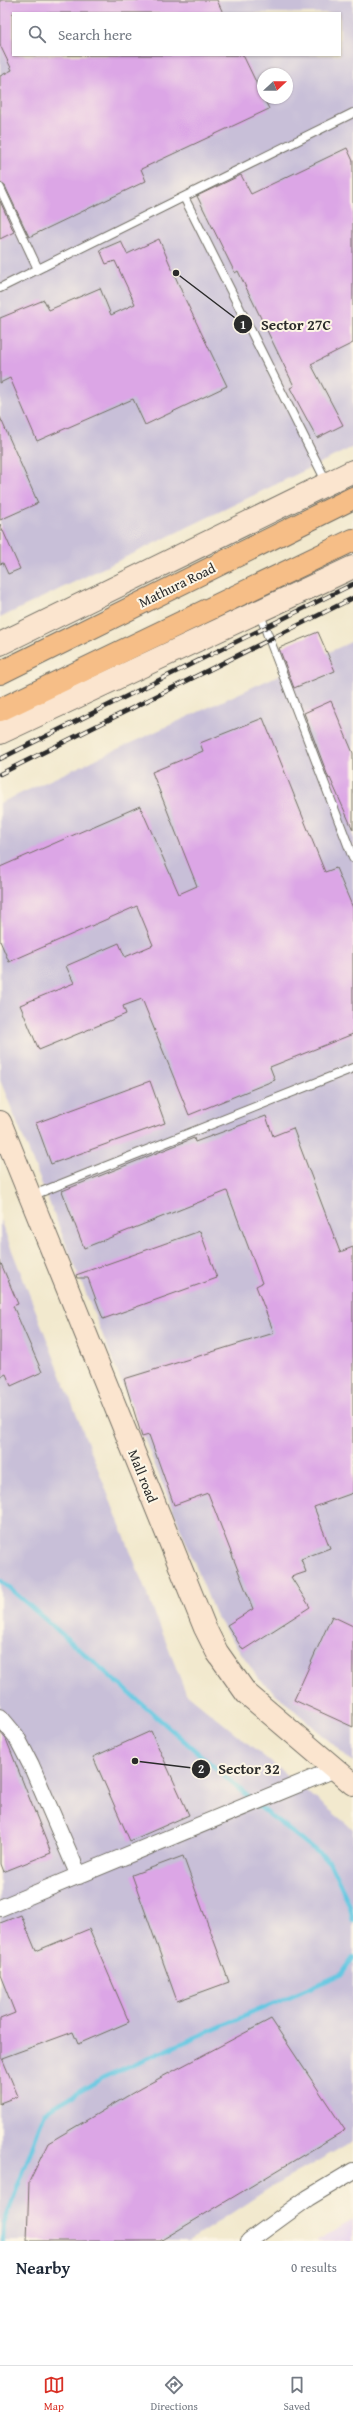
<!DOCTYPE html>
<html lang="en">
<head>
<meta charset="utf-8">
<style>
  :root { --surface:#fff; --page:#f2f2f3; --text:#1f2937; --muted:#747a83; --line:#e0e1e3; --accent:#d93025 }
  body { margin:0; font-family:"Gentium Book Plus",serif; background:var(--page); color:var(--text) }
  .compass { position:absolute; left:257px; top:68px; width:36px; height:36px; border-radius:50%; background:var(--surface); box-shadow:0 1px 3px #0004; rotate:68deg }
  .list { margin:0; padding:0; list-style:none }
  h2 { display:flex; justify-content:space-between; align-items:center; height:52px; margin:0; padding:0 16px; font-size:17px }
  h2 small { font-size:13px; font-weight:400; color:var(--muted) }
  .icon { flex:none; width:22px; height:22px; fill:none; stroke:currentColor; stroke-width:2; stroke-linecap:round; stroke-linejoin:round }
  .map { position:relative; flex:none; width:353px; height:2241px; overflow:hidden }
  .search { position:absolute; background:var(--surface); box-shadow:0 1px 3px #0004; left:12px; right:12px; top:12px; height:44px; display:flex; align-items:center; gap:10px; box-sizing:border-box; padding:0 14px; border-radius:0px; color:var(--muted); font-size:15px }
  .sheet { height:124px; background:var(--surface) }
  nav { display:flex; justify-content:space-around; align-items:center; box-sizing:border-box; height:56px; border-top:1px solid var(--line); background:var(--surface); font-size:11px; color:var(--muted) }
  nav a { display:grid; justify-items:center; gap:2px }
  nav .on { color:var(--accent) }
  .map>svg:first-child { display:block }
  .built { fill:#e6d2f0 }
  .industrial { fill:#c8bfd8; fill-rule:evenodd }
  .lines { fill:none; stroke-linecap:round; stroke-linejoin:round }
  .stream { stroke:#64c7e2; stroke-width:4.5 }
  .building { fill:#dca6e6 }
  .lane-casing { stroke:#716e64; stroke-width:10 }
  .street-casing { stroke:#716e64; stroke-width:18 }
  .secondary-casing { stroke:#716e64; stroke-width:24 }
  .highway-casing { stroke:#716e64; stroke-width:24 }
  .lane { stroke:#fff; stroke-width:8 }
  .street { stroke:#fff; stroke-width:16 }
  .secondary { stroke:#fbe5cf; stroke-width:22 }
  .highway { stroke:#f6be87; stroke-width:22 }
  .rail-casing { stroke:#2b2b2b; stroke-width:4.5 }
  .rail { stroke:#fcf5e5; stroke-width:3; stroke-dasharray:9; stroke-linecap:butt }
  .labels { text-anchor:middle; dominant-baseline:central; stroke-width:4; stroke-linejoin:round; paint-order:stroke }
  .street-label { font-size:14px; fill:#2b2b2b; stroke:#fcf5e5 }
  .leader { fill:none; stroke:#2b2b2b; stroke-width:1.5 }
  .callout-dot { fill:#2b2b2b; stroke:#fcf5e5; stroke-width:1.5 }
  .mark-label { font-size:12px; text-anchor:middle; font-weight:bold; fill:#fff }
  .callout-label { font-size:15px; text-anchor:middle; font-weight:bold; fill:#2b2b2b; stroke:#fcf5e5; stroke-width:4; stroke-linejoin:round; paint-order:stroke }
</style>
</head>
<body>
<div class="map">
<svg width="353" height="2241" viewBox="0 0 353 2241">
  <rect width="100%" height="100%" fill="#fcf5e5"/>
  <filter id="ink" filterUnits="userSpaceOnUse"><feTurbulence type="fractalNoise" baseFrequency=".025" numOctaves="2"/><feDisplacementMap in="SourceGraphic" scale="8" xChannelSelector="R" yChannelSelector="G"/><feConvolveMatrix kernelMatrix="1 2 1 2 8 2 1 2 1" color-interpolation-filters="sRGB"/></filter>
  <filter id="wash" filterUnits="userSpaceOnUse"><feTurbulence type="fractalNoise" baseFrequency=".012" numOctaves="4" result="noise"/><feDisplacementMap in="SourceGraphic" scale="16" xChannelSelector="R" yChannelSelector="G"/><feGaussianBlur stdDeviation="0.9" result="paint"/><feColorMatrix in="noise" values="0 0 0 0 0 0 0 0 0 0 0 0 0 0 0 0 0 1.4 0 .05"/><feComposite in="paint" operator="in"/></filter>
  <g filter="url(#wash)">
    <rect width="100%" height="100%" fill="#f2e9ce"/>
    <!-- built -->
    <path class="built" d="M353,2220v21h-37z"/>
    <!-- industrial -->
    <path class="industrial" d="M0,0h353v447l-353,171zM13,13h327v42h-327zM263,74h24v24h-24z
      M353,641v1121l-95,-84 -43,-64 -215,-534v-277z
      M0,1220l186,473 167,136v312l-85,48 -79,52h-189z"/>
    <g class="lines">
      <!-- stream -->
      <path class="stream" d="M0,1580l252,220
        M257,1805l72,56 21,45 3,15
        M3,2241l1,-17 41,-112 59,-35 238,-103 11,-16"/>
    </g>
    <g id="blocks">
      <!-- building -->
      <path class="building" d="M0,0h217l6,13h-210v42h230l26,54 -128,60 5,12 -117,56 -24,-51 -5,-3v-107l12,-6 -12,-25z
        M347,148l6,13v182l-42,21 32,61 -26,13 -27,-50 4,-2 -56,-115 -3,2 -38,-77 44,-21 10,19z
        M0,201l14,31 -14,7z
        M159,239l26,60 42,87 -82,39 -12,-26 -96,42 -27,-63 -10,5v-65l44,-18 5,10 51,-22 11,27 24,-11 -20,-43 -9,3 -6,-14 21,-9 6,13z
        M0,417l38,86 -38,17z
        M0,524l20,45 -12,5 -5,-11 -3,1z
        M318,632l17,39 -41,17 -15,-40z
        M331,701l22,52v77l-23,-52 -1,1 -25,-66z
        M263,718l62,154 11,-4 17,40v126l-83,33 5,13 -86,35 -47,-116 -19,7 3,8 -87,36 -19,-45 54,-22 -8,-17 53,-23 6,14 28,-12 -16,-39 -128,56 -9,-21v-74l140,-61 39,88 18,-8 -45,-114 51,-21 -3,-8z
        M150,1081l15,42 -114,41 -15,-41z
        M266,1116l7,20 20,-8 47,124 13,-5v246l-39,14 16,41 -29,11 5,13 -15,5 19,30 -67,43 -16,-25 26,-16 -45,-116 -34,12 -25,-70 -7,2 -18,-58 150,-46 -18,-47 6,-3 -35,-92 -143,57 -22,-57 132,-53 1,4z
        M200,1231l17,47 -114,41 -15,-41h-11l-1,-3z
        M0,1261l18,43 -5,2 29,66 -31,14 -5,-12 -6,3z
        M332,1616l21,10v101l-59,-27z
        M151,1731l38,84 -59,26 -37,-84z
        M0,1732l6,7 45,114 -48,19 -3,-8z
        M183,1856l46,126 -52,19 -45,-126z
        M21,1915l15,36 53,-22 40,93 -51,22 -5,-12 -71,26 16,38 -18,7v-84l15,-6 -15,-38v-52z
        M271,2019l74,111 -185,111h-133l2,-59 19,-39 93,-55z"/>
    </g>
  </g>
  <g filter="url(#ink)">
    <use href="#blocks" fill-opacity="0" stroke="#716e64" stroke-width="1"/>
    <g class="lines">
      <defs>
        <path id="lane" d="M0,188l38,81
          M184,197l143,286
          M0,288l353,-175
          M259,612l94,246
          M31,1196l322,-128"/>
        <path id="street" d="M0,1717l16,19 15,29 48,111
          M0,1908l335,-139
          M249,2241l59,-43 45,-27"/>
        <path id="secondary" d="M0,644l353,-173
          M0,733l353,-166
          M0,1122l205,506 12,24 29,41 107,91"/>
        <path id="highway" d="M0,673l353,-175
          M0,710l353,-170"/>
      </defs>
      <!-- lane casing -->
      <use href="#lane" class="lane-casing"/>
      <!-- street casing -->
      <use href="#street" class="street-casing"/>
      <!-- secondary casing -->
      <use href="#secondary" class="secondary-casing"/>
      <!-- highway casing -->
      <use href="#highway" class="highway-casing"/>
      <!-- lane -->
      <use href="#lane" class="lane"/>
      <!-- street -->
      <use href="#street" class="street"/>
      <!-- secondary -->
      <use href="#secondary" class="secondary"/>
      <!-- highway -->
      <use href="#highway" class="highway"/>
      <defs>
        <path id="rail" d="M0,759l353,-175
          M0,774l353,-176"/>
      </defs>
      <!-- rail casing -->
      <use href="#rail" class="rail-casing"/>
      <!-- rail -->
      <use href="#rail" class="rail"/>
    </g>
  </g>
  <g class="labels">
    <!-- street labels -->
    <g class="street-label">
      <text transform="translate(177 585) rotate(-26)">Mathura Road</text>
      <text transform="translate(143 1476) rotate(68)">Mall road</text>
    </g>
  </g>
  <!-- callouts -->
  <path class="leader" d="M176 273L243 324M135 1761L201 1769"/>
  <g class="callout-dot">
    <circle cx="176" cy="273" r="4"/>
    <circle cx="135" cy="1761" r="4"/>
    <circle cx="243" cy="324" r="10"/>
    <circle cx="201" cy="1769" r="10"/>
  </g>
  <g class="mark-label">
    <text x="243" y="329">1</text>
    <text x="201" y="1773">2</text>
  </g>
  <g class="callout-label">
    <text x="296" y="330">Sector 27C</text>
    <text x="249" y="1774">Sector 32</text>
  </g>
</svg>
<svg class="compass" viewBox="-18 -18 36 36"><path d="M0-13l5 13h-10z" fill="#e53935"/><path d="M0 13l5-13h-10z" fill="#747a83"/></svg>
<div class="search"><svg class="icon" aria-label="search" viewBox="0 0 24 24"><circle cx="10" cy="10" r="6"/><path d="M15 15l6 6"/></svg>Search here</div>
</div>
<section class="sheet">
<h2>Nearby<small>0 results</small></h2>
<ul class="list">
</ul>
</section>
<nav>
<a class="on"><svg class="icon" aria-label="map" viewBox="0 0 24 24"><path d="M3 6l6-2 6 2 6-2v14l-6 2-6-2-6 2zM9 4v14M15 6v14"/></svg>Map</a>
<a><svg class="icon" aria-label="directions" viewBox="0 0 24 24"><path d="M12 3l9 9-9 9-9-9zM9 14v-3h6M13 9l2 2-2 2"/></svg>Directions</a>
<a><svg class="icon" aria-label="saved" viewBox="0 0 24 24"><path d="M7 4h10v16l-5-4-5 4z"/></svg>Saved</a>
</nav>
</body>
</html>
